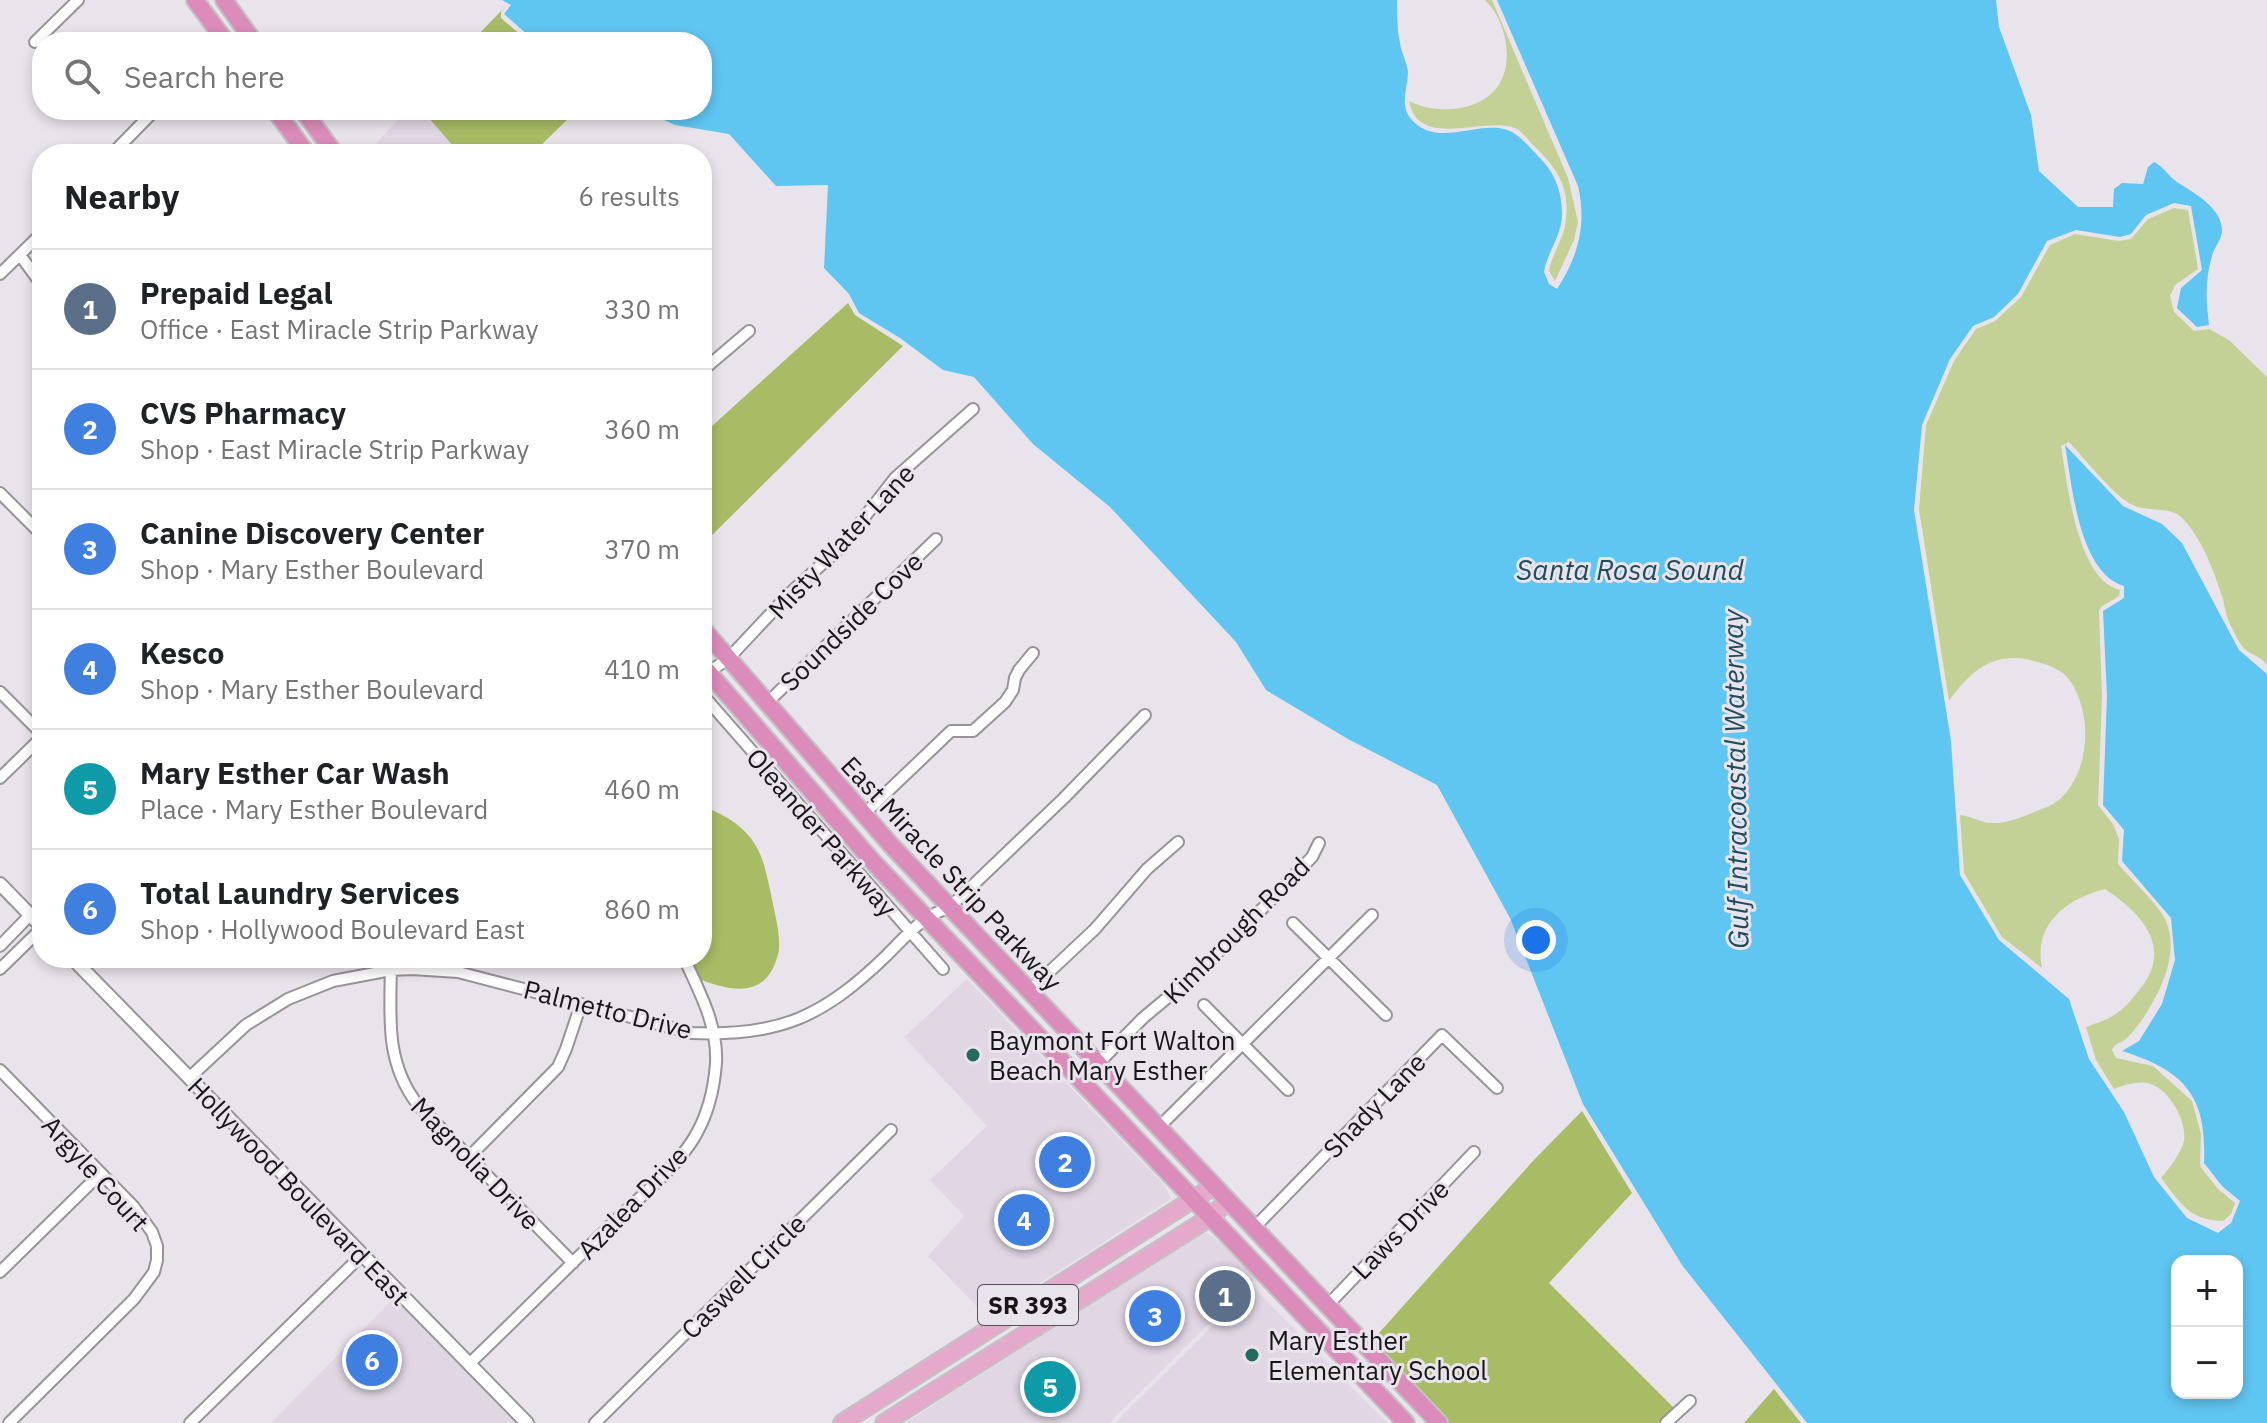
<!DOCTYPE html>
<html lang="en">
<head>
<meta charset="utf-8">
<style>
  :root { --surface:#fff; --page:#f2f2f2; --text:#202124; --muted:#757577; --line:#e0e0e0; --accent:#0f766e }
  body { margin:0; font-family:"IBM Plex Sans",sans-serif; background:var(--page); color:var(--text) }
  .controls { position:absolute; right:24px; bottom:24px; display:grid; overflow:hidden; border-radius:16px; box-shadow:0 4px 12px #0003 }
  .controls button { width:72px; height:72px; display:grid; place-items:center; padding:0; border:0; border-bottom:2px solid var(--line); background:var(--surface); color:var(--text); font:40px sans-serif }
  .you { position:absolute; left:1536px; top:940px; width:28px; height:28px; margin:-20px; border:6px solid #fff; border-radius:50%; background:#1a73e8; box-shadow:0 0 0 12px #1a73e833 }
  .badge { display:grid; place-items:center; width:52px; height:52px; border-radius:50%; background:var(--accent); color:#fff; font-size:26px; font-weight:700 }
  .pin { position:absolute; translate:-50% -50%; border:4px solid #fff; box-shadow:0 2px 8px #0006 }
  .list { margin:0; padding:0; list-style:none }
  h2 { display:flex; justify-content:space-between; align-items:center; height:104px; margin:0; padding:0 32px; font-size:34px }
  h2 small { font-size:26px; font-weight:400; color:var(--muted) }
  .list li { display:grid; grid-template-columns:52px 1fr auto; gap:24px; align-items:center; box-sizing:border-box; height:120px; padding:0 32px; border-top:2px solid var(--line) }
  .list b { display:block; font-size:30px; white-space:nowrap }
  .list p { margin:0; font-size:26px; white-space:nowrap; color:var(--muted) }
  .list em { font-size:26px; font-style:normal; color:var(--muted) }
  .icon { flex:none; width:44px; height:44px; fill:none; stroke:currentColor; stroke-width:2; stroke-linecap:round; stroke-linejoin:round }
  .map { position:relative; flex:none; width:2267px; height:1423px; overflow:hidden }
  .search { position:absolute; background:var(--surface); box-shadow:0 4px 12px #0003; left:32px; top:32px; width:680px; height:88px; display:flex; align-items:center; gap:20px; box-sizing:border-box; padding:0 28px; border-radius:32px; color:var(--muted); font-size:30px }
  .panel { position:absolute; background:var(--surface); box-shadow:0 4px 12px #0003; left:32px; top:144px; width:680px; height:824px; border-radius:32px }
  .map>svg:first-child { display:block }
  .built { fill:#e1d7e4 }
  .green { fill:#c3d197 }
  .forest { fill:#a8bb65 }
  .water { fill:#5fc5f1; fill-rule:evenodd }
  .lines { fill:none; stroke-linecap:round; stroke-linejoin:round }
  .minor-casing { stroke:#989399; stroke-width:14 }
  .tertiary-casing { stroke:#989399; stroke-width:16 }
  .primary-casing { stroke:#c3c2c3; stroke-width:20 }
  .trunk-casing { stroke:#c3c2c3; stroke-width:20 }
  .minor { stroke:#fff; stroke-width:10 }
  .tertiary { stroke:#fff; stroke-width:12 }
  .primary { stroke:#e5a9cb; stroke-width:16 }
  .trunk { stroke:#dc8cba; stroke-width:16 }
  .poi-dot { fill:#246a5e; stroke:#e9e4eb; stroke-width:3 }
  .labels { text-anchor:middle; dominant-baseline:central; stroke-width:6; stroke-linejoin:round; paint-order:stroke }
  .shield { fill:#e9e4eb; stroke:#565357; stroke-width:2 }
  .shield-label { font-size:24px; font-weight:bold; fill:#171517 }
  .street-label { font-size:26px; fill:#171517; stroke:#e9e4eb }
  .poi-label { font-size:26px; fill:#171517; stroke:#e9e4eb; text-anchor:start }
  .water-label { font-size:28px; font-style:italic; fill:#1f4b5d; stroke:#e9e4eb }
</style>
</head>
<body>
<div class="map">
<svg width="2267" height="1423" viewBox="0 0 2267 1423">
  <rect width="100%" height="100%" fill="#e9e4eb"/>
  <!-- built -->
  <path class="built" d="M407,110h15l38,44h-94z
    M967,979l198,207 6,13 -184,118 -59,-61 36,-40 -34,-36 57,-54 -83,-89z
    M1207,1233l15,11 33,34 -146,145h-204l293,-188z
    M1252,1286l135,137h-272z
    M395,1297l124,126h-248z"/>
  <!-- green -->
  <path class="green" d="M1485,0h7l76,178 10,44 -4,18 -19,41 -6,-10c3,-18 16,-33 17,-53 4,-34 -12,-53 -35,-75 -5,-6 -11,-14 -19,-16 -32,-9 -94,22 -103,-26 27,14 73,12 91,-18 14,-25 5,-64 -15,-83z
    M2174,208l14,2 10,59 -23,16 -5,11 4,16 20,19 15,-2 20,11 38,37v288c-6,-8 -12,-9 -20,-14 -7,-5 -12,-17 -16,-25 -5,-9 -6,-20 -9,-30 -9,-27 -20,-58 -41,-79 -13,-12 -34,-3 -52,-14 -17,-10 -45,-45 -60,-61l-8,4c6,36 16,134 59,144l-1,6 -18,11 -2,4 3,86 -4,108 15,19 6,15 -1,25c12,14 42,42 48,57 14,33 -6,72 -24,99 -5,6 -10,14 -16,19 -6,5 -10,3 -14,11l4,8 37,8 39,35 9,33 -1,32 18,23 17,14 -4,11 -8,7c-35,-1 -42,-18 -62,-43 8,-9 20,-25 23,-37 3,-20 -14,-50 -33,-57 -10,-4 -27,1 -37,5l-18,-29 -10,-33c9,-4 20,-6 28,-12 10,-6 19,-17 26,-26 34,-42 1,-76 -35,-100 -39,10 -72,35 -63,79l-40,-31 -38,-64 -4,-58c10,1 20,7 30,8 16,1 32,-6 47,-12 7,-3 16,-6 22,-11 31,-28 34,-83 12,-118 -6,-10 -19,-16 -30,-19 -42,-14 -67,3 -92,38l-30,-192 7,-84 28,-64 22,-32 19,-8 26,-24 29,-52 25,-11 44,7 12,-2 17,-20z"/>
  <!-- forest -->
  <path class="forest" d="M505,7l-4,5v6l28,24h-58z
    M422,110h155l-45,44h-72z
    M848,303l7,12 48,31 -201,199v-110z
    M702,806c21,8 42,19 54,40 9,15 12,36 16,53 3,16 8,33 7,49 0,6 -3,12 -5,18 -14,32 -47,24 -75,13l-9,-21h12z
    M1582,1111l50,82 -83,90 125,125 -16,15h-211l-77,-80 162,-181z
    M1774,1389l27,34h-57z"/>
  <!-- water -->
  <path class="water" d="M502,0h895c0,13 0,29 3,43 1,9 7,19 8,29 0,16 -9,33 3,47 28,33 75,-5 104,15 8,5 15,14 22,21 17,16 25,35 25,59 0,22 -15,38 -18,58l5,12 8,5c21,-32 30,-64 21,-103l-81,-186h499l3,27 32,88 8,56 39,36h35l1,-18 8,-6 21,1 5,-17 6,-5c9,4 14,14 23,20 17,11 46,26 45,50 -1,8 -8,16 -10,24 -7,23 -6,45 -3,69l-12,2 -20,-19 4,-20 21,-18 -11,-64 -17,-3 -28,12 -15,19 -11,3 -44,-7 -29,11 -29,53 -24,23 -21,9 -23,33 -28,66 -8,85 37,231 9,134 39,65 70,59 20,60 35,53 30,65 33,41 31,15 13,-10 9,-22 -18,-15 -18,-23c3,-66 -18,-92 -82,-112l17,-10 23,-37 13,-44 -4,-42 -49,-57 2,-31 -21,-25 4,-109 -4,-85 21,-13v-12c-45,-13 -52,-101 -59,-141l58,61 39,18 20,19 57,107 28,24v749h-460l-125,-158 -99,-161 -73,-186 -73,-133 -89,-46 -82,-49 -30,-48 -126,-135 -77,-63 -59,-67 -31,-7 -43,-32 -41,-25 -10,-19 -25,-26 4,-83 -52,1 -47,-52 -54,-9 -33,-15h60v-68h-166l-32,-28 7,-9zM2177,1261h60v132h-60z"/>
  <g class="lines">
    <defs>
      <path id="minor" d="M35,42l43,-42
        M112,154l43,-44
        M20,255l22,30
        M0,274l42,-41
        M702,371l47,-40
        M0,493l42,42
        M704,675l24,-16 60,-64 54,-49 53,-68 78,-69
        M0,692l42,42
        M702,694l241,275
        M766,704l170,-165
        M0,778l42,-41
        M863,815l88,-84h22l32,-29 8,-12 2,-12 4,-8 14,-17
        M1293,923l93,92
        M0,946l30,-31
        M391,958c0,54 -8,102 27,147l155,158
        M0,969l42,-41
        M1028,992l67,-63 52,-60 31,-27
        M1204,1005l84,85
        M0,1070l133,136 19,26 5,14v14l-3,12 -20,27 -125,124
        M189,1078l57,-53 42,-26 45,-18 58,-11 21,-1 46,3 234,61c88,4 132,-17 194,-77 19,-19 37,-41 63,-48l115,-110 81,-83
        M1080,1082l63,-64 54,-45 71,-70 44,-46 7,-14
        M1158,1128l214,-213
        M469,1157l89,-90 8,-18 15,-45
        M1253,1229l189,-194 55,53
        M0,1272l101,-99
        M1327,1306l147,-154
        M469,1364c50,-48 99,-97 149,-146 25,-24 57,-49 76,-80 14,-23 20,-48 22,-75 2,-38 -17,-72 -32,-105
        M190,1423l172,-168
        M595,1423l296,-293
        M1666,1423l24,-22"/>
      <path id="tertiary" d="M0,884l42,43
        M72,958l455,465"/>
      <path id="primary" d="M842,1423l372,-237
        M884,1423l325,-205 19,-17"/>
      <path id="trunk" d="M195,0l31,42
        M224,0l30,42
        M275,110l32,44
        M303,110l32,44
        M702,628l188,216 549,579
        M702,665l173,199 531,559"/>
    </defs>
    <!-- minor casing -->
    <use href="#minor" class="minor-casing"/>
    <!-- tertiary casing -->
    <use href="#tertiary" class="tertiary-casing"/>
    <!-- primary casing -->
    <use href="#primary" class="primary-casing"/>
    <!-- trunk casing -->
    <use href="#trunk" class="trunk-casing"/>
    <!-- minor -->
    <use href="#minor" class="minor"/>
    <!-- tertiary -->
    <use href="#tertiary" class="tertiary"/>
    <!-- primary -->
    <use href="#primary" class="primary"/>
    <!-- trunk -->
    <use href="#trunk" class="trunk"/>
  </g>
  <!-- markers -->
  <g class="poi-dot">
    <circle cx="973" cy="1055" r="8"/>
    <circle cx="1252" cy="1355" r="8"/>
  </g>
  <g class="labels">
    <!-- shield labels -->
    <rect class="shield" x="978" y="1285" width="100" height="40" rx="6"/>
    <g class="shield-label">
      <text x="1028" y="1305">SR 393</text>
    </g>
    <!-- street labels -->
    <g class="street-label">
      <text transform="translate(841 541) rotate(-47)">Misty Water Lane</text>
      <text transform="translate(851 621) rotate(-44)">Soundside Cove</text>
      <text transform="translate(822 832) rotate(49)">Oleander Parkway</text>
      <text transform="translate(952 873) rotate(47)">East Miracle Strip Parkway</text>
      <text transform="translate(1236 930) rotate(-45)">Kimbrough Road</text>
      <text transform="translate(608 1009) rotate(14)">Palmetto Drive</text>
      <text transform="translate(1374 1105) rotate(-46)">Shady Lane</text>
      <text transform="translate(476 1163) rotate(46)">Magnolia Drive</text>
      <text transform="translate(96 1173) rotate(48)">Argyle Court</text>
      <text transform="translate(299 1191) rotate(46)">Hollywood Boulevard East</text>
      <text transform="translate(632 1202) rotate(-46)">Azalea Drive</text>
      <text transform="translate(1400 1229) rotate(-46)">Laws Drive</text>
      <text transform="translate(743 1276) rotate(-45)">Caswell Circle</text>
    </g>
    <!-- poi labels -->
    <g class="poi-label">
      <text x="989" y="1040">Baymont Fort Walton<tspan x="989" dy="30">Beach Mary Esther</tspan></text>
      <text x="1268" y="1340">Mary Esther<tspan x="1268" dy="30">Elementary School</tspan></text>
    </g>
    <!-- water labels -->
    <g class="water-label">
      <text x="1630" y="569">Santa Rosa Sound</text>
      <text transform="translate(1735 779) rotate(-91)">Gulf Intracoastal Waterway</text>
    </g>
  </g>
</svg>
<div class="controls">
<button>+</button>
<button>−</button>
</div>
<div class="you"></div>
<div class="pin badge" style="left:1225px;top:1296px;background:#5c6f8a">1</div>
<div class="pin badge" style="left:1065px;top:1162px;background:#3f7fe0">2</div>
<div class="pin badge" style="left:1155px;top:1316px;background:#3f7fe0">3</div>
<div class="pin badge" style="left:1024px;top:1220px;background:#3f7fe0">4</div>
<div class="pin badge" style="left:1050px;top:1387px;background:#0f9aa8">5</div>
<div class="pin badge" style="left:372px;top:1360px;background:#3f7fe0">6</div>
<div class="search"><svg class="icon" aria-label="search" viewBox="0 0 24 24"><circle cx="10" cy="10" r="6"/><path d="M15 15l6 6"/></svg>Search here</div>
<section class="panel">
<h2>Nearby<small>6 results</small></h2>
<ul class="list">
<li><span class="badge" style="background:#5c6f8a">1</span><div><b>Prepaid Legal</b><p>Office · East Miracle Strip Parkway</p></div><em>330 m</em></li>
<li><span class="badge" style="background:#3f7fe0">2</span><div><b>CVS Pharmacy</b><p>Shop · East Miracle Strip Parkway</p></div><em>360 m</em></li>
<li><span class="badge" style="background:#3f7fe0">3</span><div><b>Canine Discovery Center</b><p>Shop · Mary Esther Boulevard</p></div><em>370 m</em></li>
<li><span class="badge" style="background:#3f7fe0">4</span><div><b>Kesco</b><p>Shop · Mary Esther Boulevard</p></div><em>410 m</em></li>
<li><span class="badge" style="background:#0f9aa8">5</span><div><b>Mary Esther Car Wash</b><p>Place · Mary Esther Boulevard</p></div><em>460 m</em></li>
<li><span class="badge" style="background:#3f7fe0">6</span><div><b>Total Laundry Services</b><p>Shop · Hollywood Boulevard East</p></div><em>860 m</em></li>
</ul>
</section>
</div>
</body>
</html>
